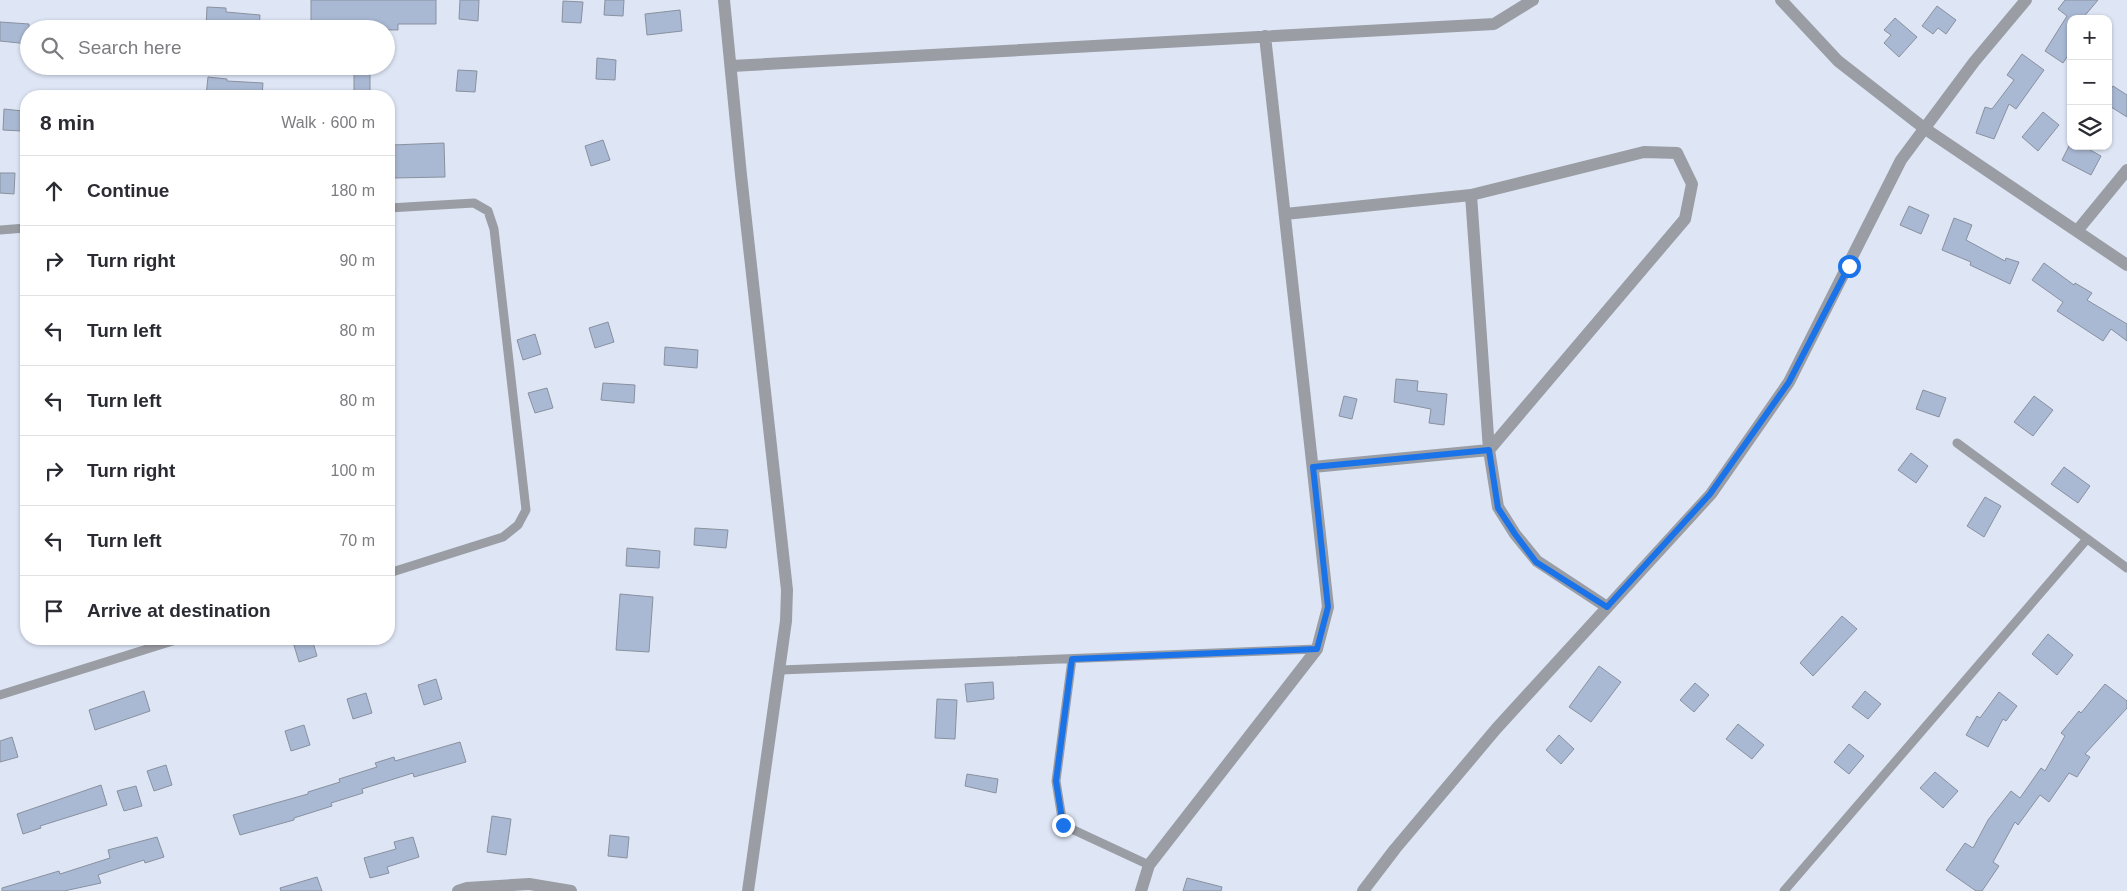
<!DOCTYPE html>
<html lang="en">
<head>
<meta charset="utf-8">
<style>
  :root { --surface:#fff; --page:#f2f2f3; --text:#2b2b33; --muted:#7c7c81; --line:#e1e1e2 }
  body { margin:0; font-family:Arial,sans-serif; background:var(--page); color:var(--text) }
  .controls { position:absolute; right:15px; top:15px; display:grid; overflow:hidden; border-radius:10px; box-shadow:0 1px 4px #0004 }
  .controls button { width:45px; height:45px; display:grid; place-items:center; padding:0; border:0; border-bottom:1px solid var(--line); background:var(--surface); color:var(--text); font:25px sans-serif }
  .stop { position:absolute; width:15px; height:15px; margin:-11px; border:4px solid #1a73e8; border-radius:50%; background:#fff }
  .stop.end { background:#1a73e8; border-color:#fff; box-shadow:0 1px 5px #0008 }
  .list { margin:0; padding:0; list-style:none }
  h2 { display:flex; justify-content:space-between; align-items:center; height:65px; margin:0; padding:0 20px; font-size:21px }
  h2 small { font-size:16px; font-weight:400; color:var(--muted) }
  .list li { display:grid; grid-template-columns:32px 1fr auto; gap:15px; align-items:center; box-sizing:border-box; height:70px; padding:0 20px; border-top:1px solid var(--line) }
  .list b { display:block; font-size:19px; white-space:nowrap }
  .list em { font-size:16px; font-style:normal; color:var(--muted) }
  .icon { flex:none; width:28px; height:28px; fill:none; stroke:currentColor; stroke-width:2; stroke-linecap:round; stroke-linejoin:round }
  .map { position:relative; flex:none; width:2127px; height:891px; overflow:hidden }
  .search { position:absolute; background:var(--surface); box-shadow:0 1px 4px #0004; left:20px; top:20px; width:375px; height:55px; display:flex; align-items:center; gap:12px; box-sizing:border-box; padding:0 18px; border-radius:28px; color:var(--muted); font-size:19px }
  .panel { position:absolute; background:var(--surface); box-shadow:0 1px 4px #0004; left:20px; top:90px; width:375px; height:555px; border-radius:20px }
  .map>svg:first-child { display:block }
  .building { fill:#a9b8d3; stroke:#89919f }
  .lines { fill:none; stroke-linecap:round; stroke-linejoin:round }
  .lane { stroke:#9a9da4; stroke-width:9 }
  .street { stroke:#9a9da4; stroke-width:12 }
  .route { stroke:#1a73e8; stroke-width:6 }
</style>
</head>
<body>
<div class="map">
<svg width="2127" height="891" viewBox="0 0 2127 891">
  <rect width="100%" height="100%" fill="#dee6f6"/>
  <!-- building -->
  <path class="building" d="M311,0h125v24h-38v6l-87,-1z
    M460,0h19l-1,21 -19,-2z
    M605,0h19l-1,16 -19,-1z
    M2065,0h33l-16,19h-11v32l-8,12 -18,-12 22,-35 -9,-7z
    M563,1l20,1 -2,21 -19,-1z
    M1937,6l19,14 -10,14 -8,-6 -5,6 -11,-8z
    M207,7l19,1v4l34,3 -1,14 -53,-1z
    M680,10l2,21 -35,4 -2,-21z
    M1895,18l22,19 -18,20 -15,-14 7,-8 -7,-5z
    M0,22l29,2v20l-29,-3z
    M2022,54l22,16 -28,39 -7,-5 -15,35 -18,-6 9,-26 7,2 22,-29 -7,-5z
    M597,58l19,2 -1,20 -19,-1z
    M354,67h16v29h-16z
    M458,70l19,1 -2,21 -19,-1z
    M208,77l19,2v2l36,2 -1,13h-56z
    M2113,86l14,9v22l-19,-12v-12z
    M4,109l19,2 -1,20 -19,-1z
    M2043,112l16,13 -21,26 -16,-14z
    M603,140l7,20 -19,6 -6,-20z
    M444,143l1,34 -52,1 -1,-33z
    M2069,146h14l18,10 -10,19 -29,-15z
    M0,173h15l-1,21 -14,-1z
    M1909,206l20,9 -8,19 -21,-9z
    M1954,218l18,7 -6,15 39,21 1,-3 13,4 -9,22 -40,-19 1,-3 -29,-12z
    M2044,263l30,22 1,-2 17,10 -5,7 40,24v17l-16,-12 -8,12 -46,-30 6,-9 -31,-22z
    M608,322l6,20 -19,6 -6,-20z
    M535,334l6,20 -18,6 -6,-20z
    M665,347l33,3 -1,18 -33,-3z
    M1396,379l22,2 -1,10 30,3 -3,31 -15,-2 2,-14 -37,-7z
    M603,383l32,2 -1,18 -33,-3z
    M547,388l6,20 -18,5 -7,-20z
    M1923,390l23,8 -7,19 -23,-8z
    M1344,396l13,3 -5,20 -13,-3z
    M2034,396l19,14 -20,26 -19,-14z
    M1911,453l17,13 -12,17 -18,-13z
    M2064,467l26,19 -12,17 -27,-19z
    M1985,497l16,9 -17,31 -17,-11z
    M695,528l33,2 -2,18 -32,-3z
    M627,548l33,3 -1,17 -33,-2z
    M620,594l33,3 -4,55 -33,-2z
    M1842,616l15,13 -44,47 -13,-13z
    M2048,634l25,21 -16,20 -25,-21z
    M303,639h9l5,17 -18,6 -6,-20z
    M1599,666l22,16 -30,40 -22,-15z
    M436,679l6,20 -18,6 -6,-20z
    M993,682l1,17 -27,3 -2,-18z
    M1695,683l14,12 -15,17 -14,-12z
    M2105,684l22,17v7l-42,46 5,3 -13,20 -8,-4 -20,29 -9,-7 -22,30 -3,-3 -22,40 6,4 -17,25h-6l-30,-21 19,-27 8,5 15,-28 23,-29 9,7 21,-30 4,3 20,-35 -4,-3 18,-22 2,2z
    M144,691l6,20 -55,19 -6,-20z
    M1865,691l16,13 -13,15 -16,-12z
    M1999,692l18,14 -11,15 -3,-2 -15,28 -22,-12 11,-19 3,2z
    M366,693l6,20 -19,6 -6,-20z
    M937,699l20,1 -2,39 -20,-1z
    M1738,724l26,21 -12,14 -26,-20z
    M304,725l6,20 -19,6 -6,-20z
    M1559,735l15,14 -13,15 -15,-14z
    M12,737l6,20 -18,5v-21z
    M460,742l6,20 -52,15 -1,-4 -51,16 1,4 -32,10 1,3 -38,12v2l-54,15 -7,-20 75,-21v-2l32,-10 -1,-3 38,-12 -2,-4 19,-6 1,4z
    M1849,744l15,12 -15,18 -15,-12z
    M166,765l6,20 -18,6 -7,-20z
    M1935,772l23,19 -15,17 -23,-20z
    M967,774l31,5 -2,14 -31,-7z
    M101,785l6,20 -67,21 1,2 -18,6 -6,-20z
    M136,786l6,20 -18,5 -7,-20z
    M492,816l19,3 -5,36 -19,-3z
    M610,835l19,2 -2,21 -19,-2z
    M157,837l7,20 -19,6 -1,-3 -46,15 3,8 -37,8h-62v-3l57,-17 1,3 50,-16 -2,-8z
    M413,837l6,20 -32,10 2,6 -19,5 -6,-20 32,-9 -2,-7z
    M317,877l5,14h-41l-1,-3z
    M1187,878l35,9 -1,4h-38z"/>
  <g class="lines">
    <!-- lane -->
    <path class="lane" d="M389,208l85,-5 14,8 6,18 32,281 -8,15 -15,12 -114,36
      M0,230l26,-2
      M1957,443l170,125
      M1072,659l-16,122 7,44 86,40
      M780,670l537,-21
      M0,695l179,-56
      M1784,891l303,-352"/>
    <!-- street -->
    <path class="street" d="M724,0l17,175 46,415 -1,31 -38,270
      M1781,0l57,61 86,67 203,137
      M732,66l762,-42 39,-24
      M1471,195l18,255 9,57 17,27 22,27 70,46
      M1285,214l186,-19 173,-43 33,1 15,31 -7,35 -196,231 -176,17
      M2077,231l50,-61
      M458,891l9,-3 62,-4 42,7
      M1141,891l8,-26 168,-216 11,-42 -63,-571
      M1363,891l32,-42 101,-120 215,-235 78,-112 112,-222 73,-98 52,-62"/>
  </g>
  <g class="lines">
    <!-- route -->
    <path class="route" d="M1063,825l-7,-44 16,-122 245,-10 11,-42 -15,-140 176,-17 9,58 17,26 21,28 71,45 103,-113 79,-112 60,-116"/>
  </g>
</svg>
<div class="controls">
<button>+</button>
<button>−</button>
<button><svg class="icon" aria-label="layers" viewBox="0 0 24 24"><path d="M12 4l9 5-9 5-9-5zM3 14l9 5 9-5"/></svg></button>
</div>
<div class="stop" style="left:1849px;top:266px"></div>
<div class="stop end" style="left:1063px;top:825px"></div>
<div class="search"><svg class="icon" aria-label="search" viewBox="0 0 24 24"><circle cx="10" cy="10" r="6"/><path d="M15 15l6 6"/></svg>Search here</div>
<section class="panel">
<h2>8 min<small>Walk · 600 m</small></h2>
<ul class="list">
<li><svg class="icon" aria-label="ahead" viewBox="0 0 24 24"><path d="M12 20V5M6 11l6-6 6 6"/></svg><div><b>Continue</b></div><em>180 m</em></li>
<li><svg class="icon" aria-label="right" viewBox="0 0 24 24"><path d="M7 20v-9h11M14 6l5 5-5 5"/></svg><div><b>Turn right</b></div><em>90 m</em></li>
<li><svg class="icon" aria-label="left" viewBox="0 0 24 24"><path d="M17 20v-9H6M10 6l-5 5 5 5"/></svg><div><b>Turn left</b></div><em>80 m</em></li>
<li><svg class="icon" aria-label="left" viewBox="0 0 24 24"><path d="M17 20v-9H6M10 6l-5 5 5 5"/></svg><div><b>Turn left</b></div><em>80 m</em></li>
<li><svg class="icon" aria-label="right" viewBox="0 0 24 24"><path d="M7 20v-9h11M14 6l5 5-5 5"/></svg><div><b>Turn right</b></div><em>100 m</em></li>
<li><svg class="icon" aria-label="left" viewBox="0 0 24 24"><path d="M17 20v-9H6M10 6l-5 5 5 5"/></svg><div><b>Turn left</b></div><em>70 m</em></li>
<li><svg class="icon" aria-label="arrive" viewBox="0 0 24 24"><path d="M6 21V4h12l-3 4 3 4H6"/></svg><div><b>Arrive at destination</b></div></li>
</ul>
</section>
</div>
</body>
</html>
